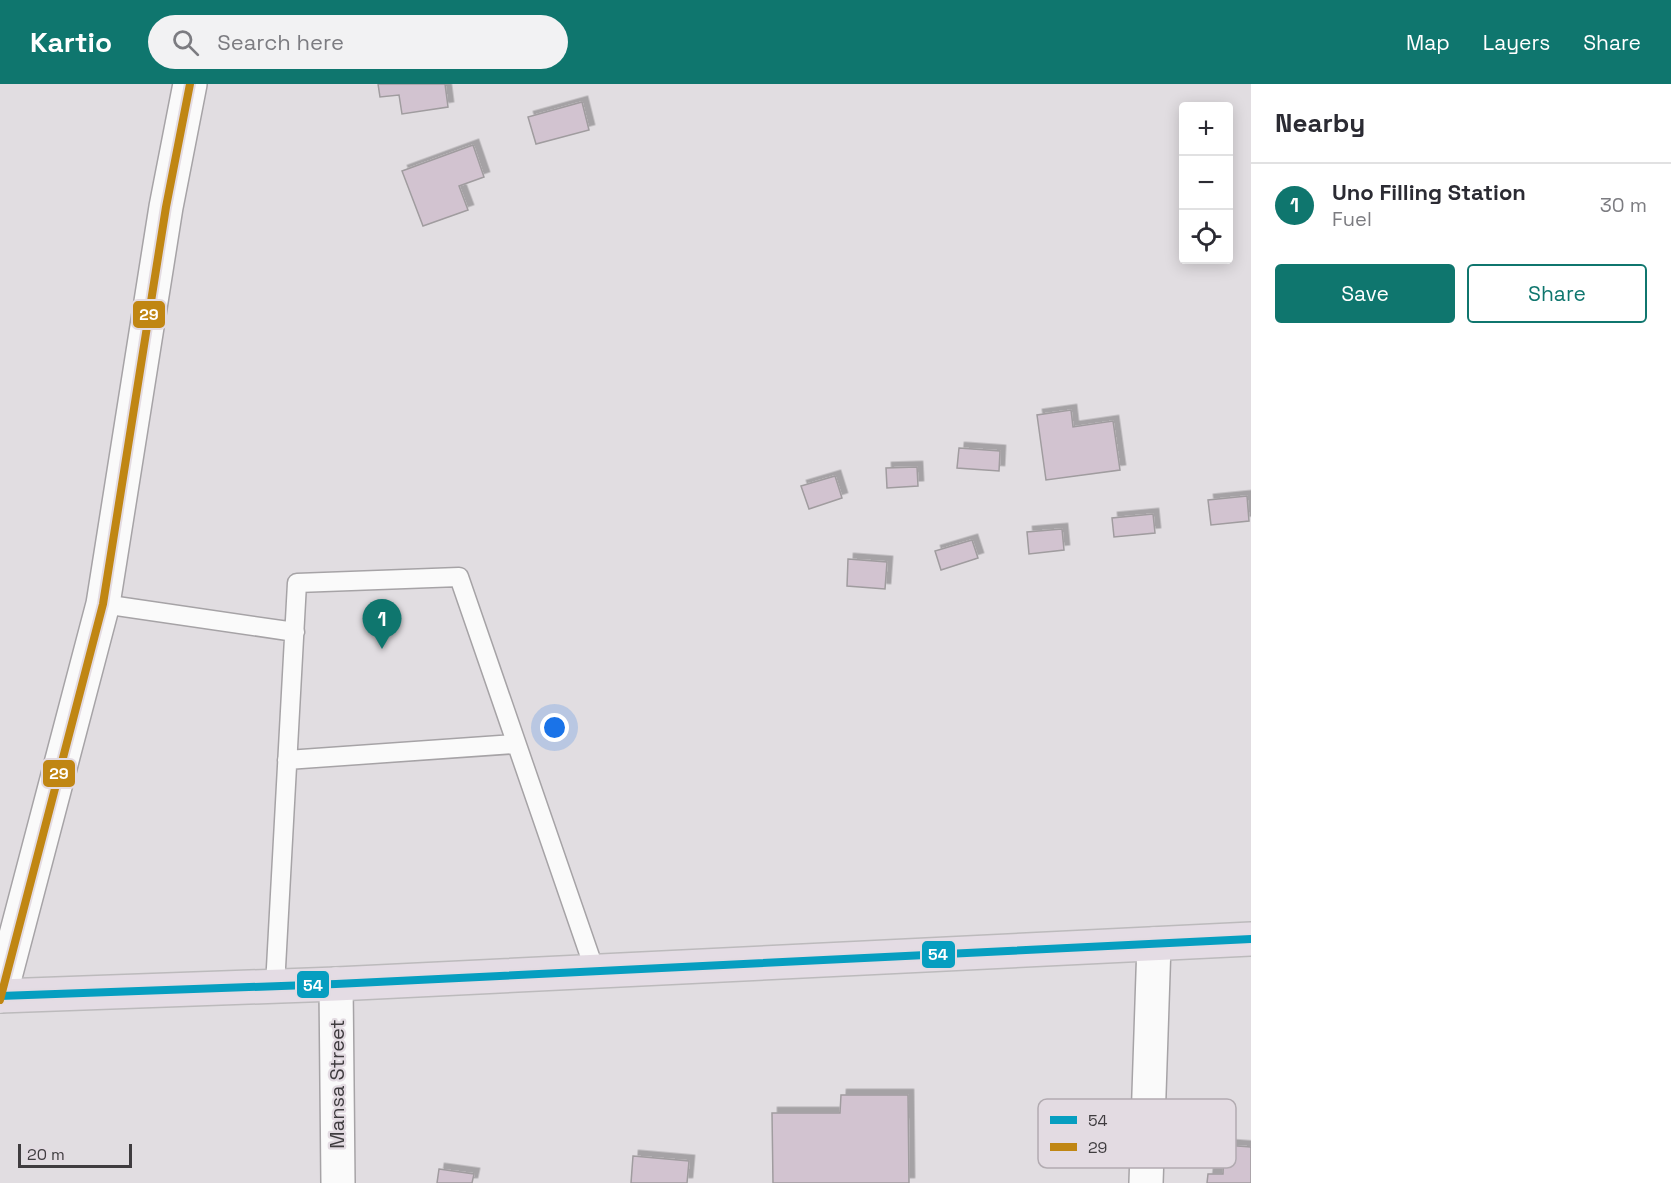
<!DOCTYPE html>
<html lang="en">
<head>
<meta charset="utf-8">
<style>
  :root { --surface:#fff; --page:#f2f2f3; --text:#2b2b33; --muted:#7c7c81; --line:#e1e1e2; --accent:#0f766e }
  body { margin:0; font-family:"Space Grotesk",sans-serif; background:var(--page); color:var(--text) }
  .controls { position:absolute; right:18px; top:18px; display:grid; overflow:hidden; border-radius:6px; box-shadow:0 3px 15px #0003 }
  .controls button { width:54px; height:54px; display:grid; place-items:center; padding:0; border:0; border-bottom:2px solid var(--line); background:var(--surface); color:var(--text); font:30px sans-serif }
  .scale { position:absolute; left:18px; bottom:15px; width:114px; box-sizing:border-box; padding-left:6px; border:3px solid #3f3c3f; border-top:0; font-size:16px; line-height:21px; white-space:nowrap; color:#3f3c3f; -webkit-text-stroke:4px #e3dbe2; paint-order:stroke }
  .you { position:absolute; left:555px; top:644px; width:21px; height:21px; margin:-15px; border:4px solid #fff; border-radius:50%; background:#1a73e8; box-shadow:0 0 0 9px #1a73e833 }
  .badge { display:grid; place-items:center; width:39px; height:39px; border-radius:50%; background:var(--accent); color:#fff; font-size:20px; font-weight:700 }
  .pin { position:absolute; translate:-50% -50px; filter:drop-shadow(0 2px 3px #0008) }
  .pin::after { content:''; position:absolute; top:32px; width:21px; height:18px; background:inherit; clip-path:polygon(0 0,100% 0,50% 100%) }
  .list { margin:0; padding:0; list-style:none }
  h2 { display:flex; justify-content:space-between; align-items:center; height:78px; margin:0; padding:0 24px; font-size:26px }
  h2 small { font-size:20px; font-weight:400; color:var(--muted) }
  .list li { display:grid; grid-template-columns:39px 1fr auto; gap:18px; align-items:center; box-sizing:border-box; height:84px; padding:0 24px; border-top:2px solid var(--line) }
  .list b { display:block; font-size:22px; white-space:nowrap }
  .list p { margin:0; font-size:20px; white-space:nowrap; color:var(--muted) }
  .list em { font-size:20px; font-style:normal; color:var(--muted) }
  .actions { display:flex; gap:12px; padding:18px 24px }
  .actions a { flex:1; padding:14px 0; border:2px solid var(--accent); border-radius:6px; text-align:center; font-size:21px; color:var(--accent) }
  .actions .main { background:var(--accent); color:#fff }
  .icon { flex:none; width:33px; height:33px; fill:none; stroke:currentColor; stroke-width:2; stroke-linecap:round; stroke-linejoin:round }
  .map { position:relative; flex:none; width:1251px; height:1099px; overflow:hidden }
  header { display:flex; align-items:center; gap:36px; box-sizing:border-box; height:84px; padding:0 30px; background:var(--accent); color:#fff }
  header strong { font-size:28px }
  nav { display:flex; gap:33px; margin-inline-start:auto; font-size:21px }
  .search { width:420px; height:54px; background:var(--page); display:flex; align-items:center; gap:15px; box-sizing:border-box; padding:0 21px; border-radius:33px; color:var(--muted); font-size:22px }
  main { display:flex }
  aside { flex:1; background:var(--surface) }
  .map>svg:first-child { display:block }
  .building { fill:#d2c3d0; stroke:#a09c9f; stroke-width:1.5; filter:url(#shadow) }
  .lines { fill:none; stroke-linecap:round; stroke-linejoin:round }
  .lane-casing { stroke:#a6a3a6; stroke-width:21 }
  .street-casing { stroke:#a6a3a6; stroke-width:36 }
  .secondary-casing { stroke:#a6a3a6; stroke-width:36 }
  .highway-casing { stroke:#bcbabc; stroke-width:36 }
  .lane { stroke:#fafafa; stroke-width:18 }
  .street { stroke:#fafafa; stroke-width:33 }
  .secondary { stroke:#fafafa; stroke-width:33 }
  .highway { stroke:#e4dce4; stroke-width:33 }
  .bus-1-casing { stroke:#e3dbe2; stroke-width:12 }
  .bus-2-casing { stroke:#e3dbe2; stroke-width:12 }
  .bus-1 { stroke:#069ec0; stroke-width:8 }
  .bus-2 { stroke:#c08613; stroke-width:8 }
  .labels { text-anchor:middle; dominant-baseline:central; stroke-width:4.5; stroke-linejoin:round; paint-order:stroke }
  .street-label { font-size:20px; fill:#3f3c3f; stroke:#e3dbe2 }
  .key { fill:#e3dbe2; stroke:#b2abb1; stroke-width:1.5 }
  .key-label { font-size:16px; fill:#3f3c3f }
  .line-badge { stroke:#e3dbe2; stroke-width:2 }
  .badge-label { font-size:16px; text-anchor:middle; font-weight:bold; fill:#fff }
</style>
</head>
<body>
<header>
<strong>Kartio</strong>
<div class="search"><svg class="icon" aria-label="search" viewBox="0 0 24 24"><circle cx="10" cy="10" r="6"/><path d="M15 15l6 6"/></svg>Search here</div>
<nav><a>Map</a><a>Layers</a><a>Share</a></nav>
</header>
<main>
<div class="map">
<svg width="1251" height="1099" viewBox="0 0 1251 1099">
  <defs>
    <filter id="shadow"><feDropShadow dx="5.5" dy="-5.5" stdDeviation="0" flood-color="#0004"/></filter>
  </defs>
  <rect width="100%" height="100%" fill="#e1dde1"/>
  <!-- building -->
  <path class="building" d="M378,0h67l3,23 -46,7 -3,-19 -19,2z
    M582,18l7,28 -53,14 -8,-27z
    M473,61l11,32 -25,9 9,24 -45,16 -21,-55z
    M1071,326l2,17 40,-6 7,49 -74,10 -9,-65z
    M959,364l41,3 -1,20 -42,-3z
    M917,383l1,19 -31,2 -1,-20z
    M835,392l7,22 -33,11 -8,-23z
    M1247,412l2,25 -38,4 -3,-25z
    M1153,430l2,19 -41,4 -2,-19z
    M1062,445l2,21 -35,4 -2,-22z
    M972,456l6,18 -37,12 -6,-19z
    M848,475l39,3 -2,27 -38,-3z
    M841,1011h67l1,88h-136l-1,-70h68z
    M1224,1061l27,2v36h-44l1,-9h15z
    M633,1072l56,5 -2,22h-56z
    M439,1085l35,5 -2,9h-35z"/>
  <g class="lines">
    <defs>
      <path id="lane" d="M103,520l192,28
        M287,676l228,-16
        M275,902l22,-403 162,-6 136,394"/>
      <path id="street" d="M336,900l2,199
        M1146,1099l8,-239"/>
      <path id="secondary" d="M0,912l103,-392 63,-397 24,-123"/>
      <path id="highway" d="M0,912l336,-12 915,-45"/>
    </defs>
    <!-- lane casing -->
    <use href="#lane" class="lane-casing"/>
    <!-- street casing -->
    <use href="#street" class="street-casing"/>
    <!-- secondary casing -->
    <use href="#secondary" class="secondary-casing"/>
    <!-- highway casing -->
    <use href="#highway" class="highway-casing"/>
    <!-- lane -->
    <use href="#lane" class="lane"/>
    <!-- street -->
    <use href="#street" class="street"/>
    <!-- secondary -->
    <use href="#secondary" class="secondary"/>
    <!-- highway -->
    <use href="#highway" class="highway"/>
    <defs>
      <path id="bus-1" d="M0,912l336,-12 915,-45"/>
      <path id="bus-2" d="M0,916l103,-396 63,-397 24,-123"/>
    </defs>
    <!-- bus-1 casing -->
    <use href="#bus-1" class="bus-1-casing"/>
    <!-- bus-2 casing -->
    <use href="#bus-2" class="bus-2-casing"/>
    <!-- bus-1 -->
    <use href="#bus-1" class="bus-1"/>
    <!-- bus-2 -->
    <use href="#bus-2" class="bus-2"/>
  </g>
  <g class="labels">
    <!-- street labels -->
    <g class="street-label">
      <text transform="translate(337 1000) rotate(-90)">Mansa Street</text>
    </g>
  </g>
  <!-- legend -->
  <rect x="1038" y="1015" width="198" height="69" rx="9" class="key"/>
  <rect x="1050" y="1032" width="27" height="8" fill="#069ec0"/>
  <rect x="1050" y="1059" width="27" height="8" fill="#c08613"/>
  <g class="key-label">
    <text x="1088" y="1042">54</text>
    <text x="1088" y="1069">29</text>
  </g>
  <g class="line-badge">
    <rect x="132" y="216" width="34" height="29" rx="6" fill="#c08613"/>
    <rect x="42" y="675" width="34" height="29" rx="6" fill="#c08613"/>
    <rect x="921" y="856" width="35" height="29" rx="6" fill="#069ec0"/>
    <rect x="296" y="886" width="34" height="29" rx="6" fill="#069ec0"/>
  </g>
  <g class="badge-label">
    <text x="149" y="236">29</text>
    <text x="59" y="695">29</text>
    <text x="938" y="876">54</text>
    <text x="313" y="907">54</text>
  </g>
</svg>
<div class="controls">
<button>+</button>
<button>−</button>
<button><svg class="icon" aria-label="locate" viewBox="0 0 24 24"><circle cx="12" cy="12" r="6"/><path d="M12 2v4M12 18v4M2 12h4M18 12h4"/></svg></button>
</div>
<div class="scale">20 m</div>
<div class="you"></div>
<div class="pin badge" style="left:382px;top:565px">1</div>
</div>
<aside>
<h2>Nearby<small></small></h2>
<ul class="list">
<li><span class="badge">1</span><div><b>Uno Filling Station</b><p>Fuel</p></div><em>30 m</em></li>
</ul>
<div class="actions"><a class="main">Save</a><a>Share</a></div>
</aside>
</main>
</body>
</html>
